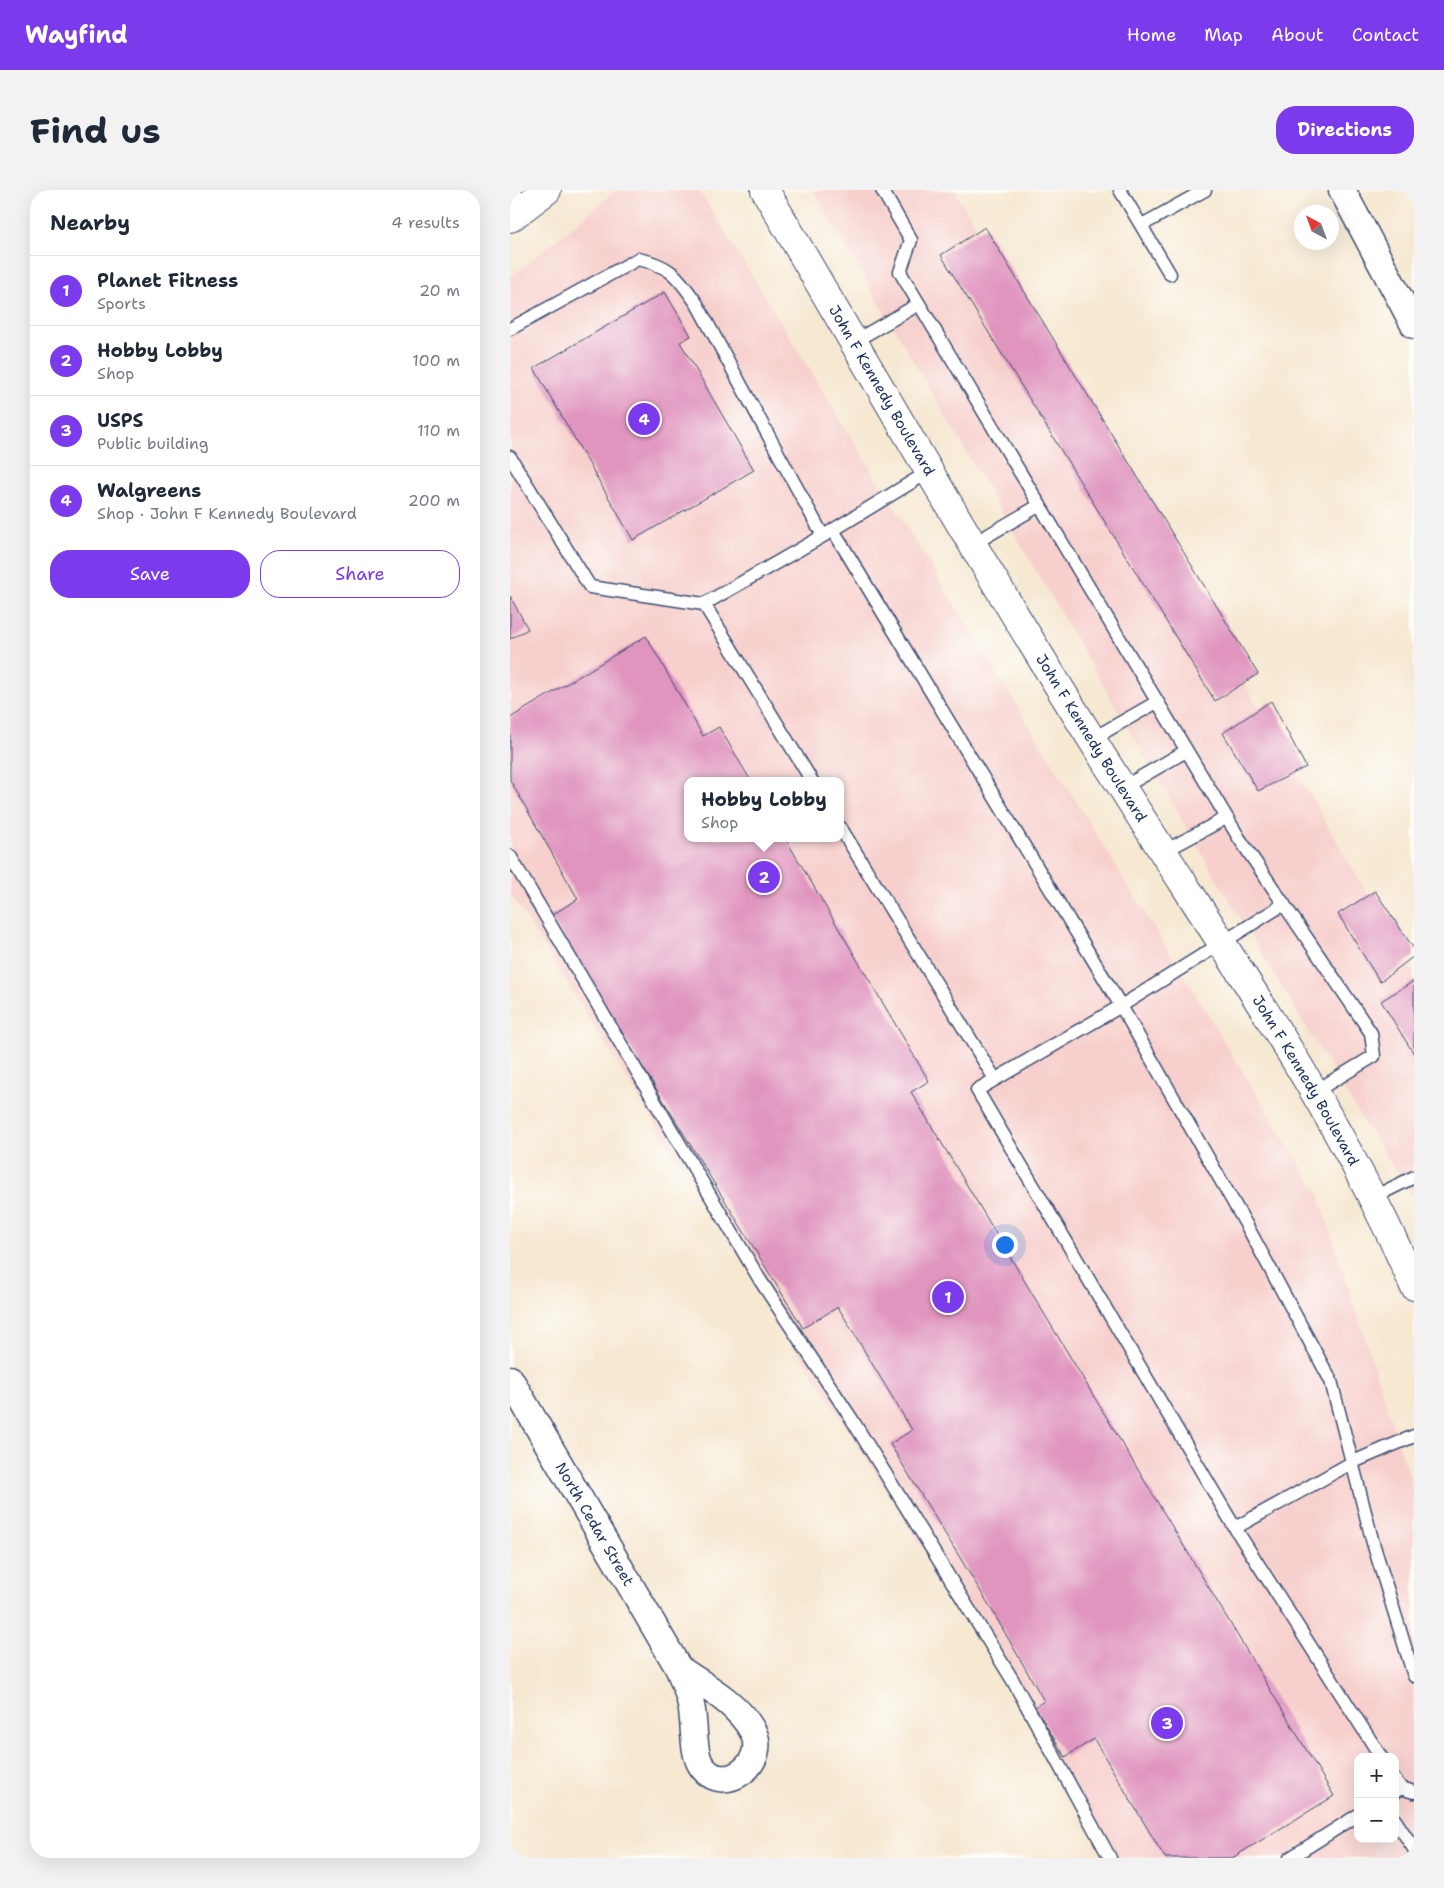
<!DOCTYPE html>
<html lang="en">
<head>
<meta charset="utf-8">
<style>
  :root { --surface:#fff; --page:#f2f2f3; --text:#1f2937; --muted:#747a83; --line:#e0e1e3; --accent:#7c3aed }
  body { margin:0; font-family:"Shantell Sans",sans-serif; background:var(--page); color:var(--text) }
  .controls { position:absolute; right:15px; bottom:15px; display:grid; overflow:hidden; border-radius:10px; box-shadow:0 5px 20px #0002 }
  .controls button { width:45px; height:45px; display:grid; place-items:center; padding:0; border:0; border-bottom:1px solid var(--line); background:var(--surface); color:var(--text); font:25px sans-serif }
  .compass { position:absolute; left:784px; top:15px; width:45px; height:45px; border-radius:50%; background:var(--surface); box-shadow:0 5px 20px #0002; rotate:319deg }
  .you { position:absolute; left:494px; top:1054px; width:18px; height:18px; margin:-12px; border:4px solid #fff; border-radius:50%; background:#1a73e8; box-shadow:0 0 0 8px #1a73e833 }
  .badge { display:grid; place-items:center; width:32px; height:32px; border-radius:50%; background:var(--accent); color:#fff; font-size:16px; font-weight:700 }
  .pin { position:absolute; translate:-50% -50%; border:2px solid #fff; box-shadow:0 1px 5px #0006 }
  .popup { position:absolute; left:174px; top:587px; width:160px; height:65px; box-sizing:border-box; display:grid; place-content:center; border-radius:10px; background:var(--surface); filter:drop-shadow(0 1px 4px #0005); font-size:16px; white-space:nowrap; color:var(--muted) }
  .popup b { font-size:19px; color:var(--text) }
  .popup::after { content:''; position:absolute; left:50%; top:100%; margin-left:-10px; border:10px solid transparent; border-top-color:var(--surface) }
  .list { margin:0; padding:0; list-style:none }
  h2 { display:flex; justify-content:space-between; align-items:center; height:65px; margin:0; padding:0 20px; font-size:21px }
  h2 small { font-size:16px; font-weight:400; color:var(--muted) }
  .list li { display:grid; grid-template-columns:32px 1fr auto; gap:15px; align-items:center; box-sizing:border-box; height:70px; padding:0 20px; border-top:1px solid var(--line) }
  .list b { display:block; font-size:19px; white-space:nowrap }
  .list p { margin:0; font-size:16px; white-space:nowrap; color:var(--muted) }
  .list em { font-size:16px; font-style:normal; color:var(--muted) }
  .actions { display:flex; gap:10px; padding:15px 20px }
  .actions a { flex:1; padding:11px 0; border:1px solid var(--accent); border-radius:20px; text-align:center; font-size:18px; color:var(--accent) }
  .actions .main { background:var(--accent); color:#fff }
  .map { position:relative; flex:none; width:904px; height:1668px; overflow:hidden; border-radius:20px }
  header { display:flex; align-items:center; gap:30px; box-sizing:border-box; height:70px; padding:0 25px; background:var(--accent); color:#fff }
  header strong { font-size:24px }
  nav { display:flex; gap:28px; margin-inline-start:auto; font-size:18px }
  .intro { display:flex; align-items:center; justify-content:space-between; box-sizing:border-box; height:120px; padding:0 30px }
  h1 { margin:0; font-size:35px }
  .button { padding:12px 22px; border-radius:20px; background:var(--accent); color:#fff; font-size:18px; font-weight:700 }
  main { display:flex; gap:30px; padding:0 30px }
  aside { flex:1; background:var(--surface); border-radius:20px; box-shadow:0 5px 20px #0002 }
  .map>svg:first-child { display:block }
  .built { fill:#f7d0cd; fill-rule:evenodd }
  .building { fill:#e095bf }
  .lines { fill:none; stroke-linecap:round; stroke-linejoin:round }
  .lane-casing { stroke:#3c4b6f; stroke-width:15 }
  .street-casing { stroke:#3c4b6f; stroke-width:29 }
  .primary-casing { stroke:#3c4b6f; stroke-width:30 }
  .lane { stroke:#fff; stroke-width:12 }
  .street { stroke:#fff; stroke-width:26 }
  .primary { stroke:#fff; stroke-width:28 }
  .labels { text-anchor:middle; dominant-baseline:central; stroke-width:4; stroke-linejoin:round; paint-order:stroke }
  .street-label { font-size:15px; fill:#1b2f5e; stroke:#fdfcf7 }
</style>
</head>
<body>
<header>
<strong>Wayfind</strong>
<nav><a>Home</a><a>Map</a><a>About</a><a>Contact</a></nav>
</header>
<div class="intro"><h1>Find us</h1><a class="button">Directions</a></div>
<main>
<aside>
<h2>Nearby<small>4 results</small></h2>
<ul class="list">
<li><span class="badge">1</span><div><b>Planet Fitness</b><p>Sports</p></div><em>20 m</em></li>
<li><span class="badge">2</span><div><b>Hobby Lobby</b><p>Shop</p></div><em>100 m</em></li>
<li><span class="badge">3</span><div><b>USPS</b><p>Public building</p></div><em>110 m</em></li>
<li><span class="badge">4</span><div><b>Walgreens</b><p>Shop · John F Kennedy Boulevard</p></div><em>200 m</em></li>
</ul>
<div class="actions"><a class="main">Save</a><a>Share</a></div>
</aside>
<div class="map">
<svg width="904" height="1668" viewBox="0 0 904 1668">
  <rect width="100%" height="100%" fill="#fdfcf7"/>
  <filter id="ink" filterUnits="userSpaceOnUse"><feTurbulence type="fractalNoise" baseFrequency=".02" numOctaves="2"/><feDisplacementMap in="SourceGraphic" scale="10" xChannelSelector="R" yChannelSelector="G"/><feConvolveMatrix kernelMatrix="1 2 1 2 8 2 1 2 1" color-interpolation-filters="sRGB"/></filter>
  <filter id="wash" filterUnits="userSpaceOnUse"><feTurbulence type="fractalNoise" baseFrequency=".0096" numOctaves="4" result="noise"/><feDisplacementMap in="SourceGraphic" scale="20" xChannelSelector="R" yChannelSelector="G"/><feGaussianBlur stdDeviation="1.12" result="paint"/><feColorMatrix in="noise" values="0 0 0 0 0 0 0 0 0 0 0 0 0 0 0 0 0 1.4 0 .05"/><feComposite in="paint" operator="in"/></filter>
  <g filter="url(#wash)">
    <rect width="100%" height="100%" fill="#f6e8d1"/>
    <!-- built -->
    <path class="built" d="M107,0h82l620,1005 95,296v367h-296l-608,-965v-615zM178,591h152v57h-152zM848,1567h37v82h-37z
      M303,0h142l459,783v225l-53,-80 -142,-235z"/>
    <g id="blocks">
      <!-- building -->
      <path class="building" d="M475,37l273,447 -43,27 -274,-446z
        M155,102l26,44 -11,6 74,128 -121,70 -99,-172z
        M0,406l18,33 -18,10z
        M136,446l57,100 16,-9 32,54h-63v57h97l144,243 -18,11 423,704 -102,62h-67l-71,-119 -29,18 -30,-50 9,-6 -55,-96 -99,-161 22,-14 -74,-123 -35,21 -253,-412 28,-17 -68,-119v-62z
        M761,511l35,66 -48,24 -35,-58z
        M865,701l39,58v7l-34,26 -42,-68z
        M904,791v73l-33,-53z"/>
    </g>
  </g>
  <g filter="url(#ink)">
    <use href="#blocks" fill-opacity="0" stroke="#3c4b6f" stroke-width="1"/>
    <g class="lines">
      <defs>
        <path id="lane" d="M3,0l11,18
          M372,0l29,50 -11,32 339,566 132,195 3,23 -60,36
          M610,0l50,84
          M632,35l63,-35
          M0,139l128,-70c34,7 40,18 59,45l126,232
          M343,152l66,-38
          M0,267l80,130 114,17
          M420,281l-97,59 288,476 126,220 84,155 42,162 41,133
          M463,354l67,-39
          M582,549l65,-37
          M302,591l-108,-177 126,-72
          M612,598l64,-37
          M330,637l155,252
          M653,662l63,-34
          M0,666l250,424 91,138 161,261 98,179
          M774,714l-163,102 -144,84 258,438 118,-66 61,-26
          M862,1008l42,-21
          M725,1338l146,229
          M885,1590l6,8 -6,4
          M891,1598l13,4
          M885,1630l19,29
          M780,1668l68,-43"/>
        <g id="street">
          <path d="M832,0l72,135"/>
          <path id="s1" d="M0,1189l169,290"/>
          <path d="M169,1479c26,17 57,33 73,61 19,31 -29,69 -51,35 -9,-14 -6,-44 -10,-60 -2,-12 -8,-25 -12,-36z"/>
        </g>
        <g id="primary">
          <path id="s2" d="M255,0c117,201 233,403 358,599 102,162 215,321 291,497"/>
          <path d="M0,28l37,-28"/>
        </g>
      </defs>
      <!-- lane casing -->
      <use href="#lane" class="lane-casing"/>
      <!-- street casing -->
      <use href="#street" class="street-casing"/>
      <!-- primary casing -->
      <use href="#primary" class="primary-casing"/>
      <!-- lane -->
      <use href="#lane" class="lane"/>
      <!-- street -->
      <use href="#street" class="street"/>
      <!-- primary -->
      <use href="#primary" class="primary"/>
    </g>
  </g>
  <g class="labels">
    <!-- street labels -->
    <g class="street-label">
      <text stroke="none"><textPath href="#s2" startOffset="232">John F Kennedy Boulevard</textPath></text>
      <text stroke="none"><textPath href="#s2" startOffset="638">John F Kennedy Boulevard</textPath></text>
      <text stroke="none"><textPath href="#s2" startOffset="1042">John F Kennedy Boulevard</textPath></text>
      <text stroke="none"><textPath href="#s1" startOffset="168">North Cedar Street</textPath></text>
    </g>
  </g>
</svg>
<div class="controls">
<button>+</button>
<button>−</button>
</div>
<svg class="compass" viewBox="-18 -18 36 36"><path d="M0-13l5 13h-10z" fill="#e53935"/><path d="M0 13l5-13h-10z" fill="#747a83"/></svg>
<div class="you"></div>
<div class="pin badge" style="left:438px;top:1107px">1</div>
<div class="pin badge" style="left:254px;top:687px">2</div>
<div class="popup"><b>Hobby Lobby</b>Shop</div>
<div class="pin badge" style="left:657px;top:1533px">3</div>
<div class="pin badge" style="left:134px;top:229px">4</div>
</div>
</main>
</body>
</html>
